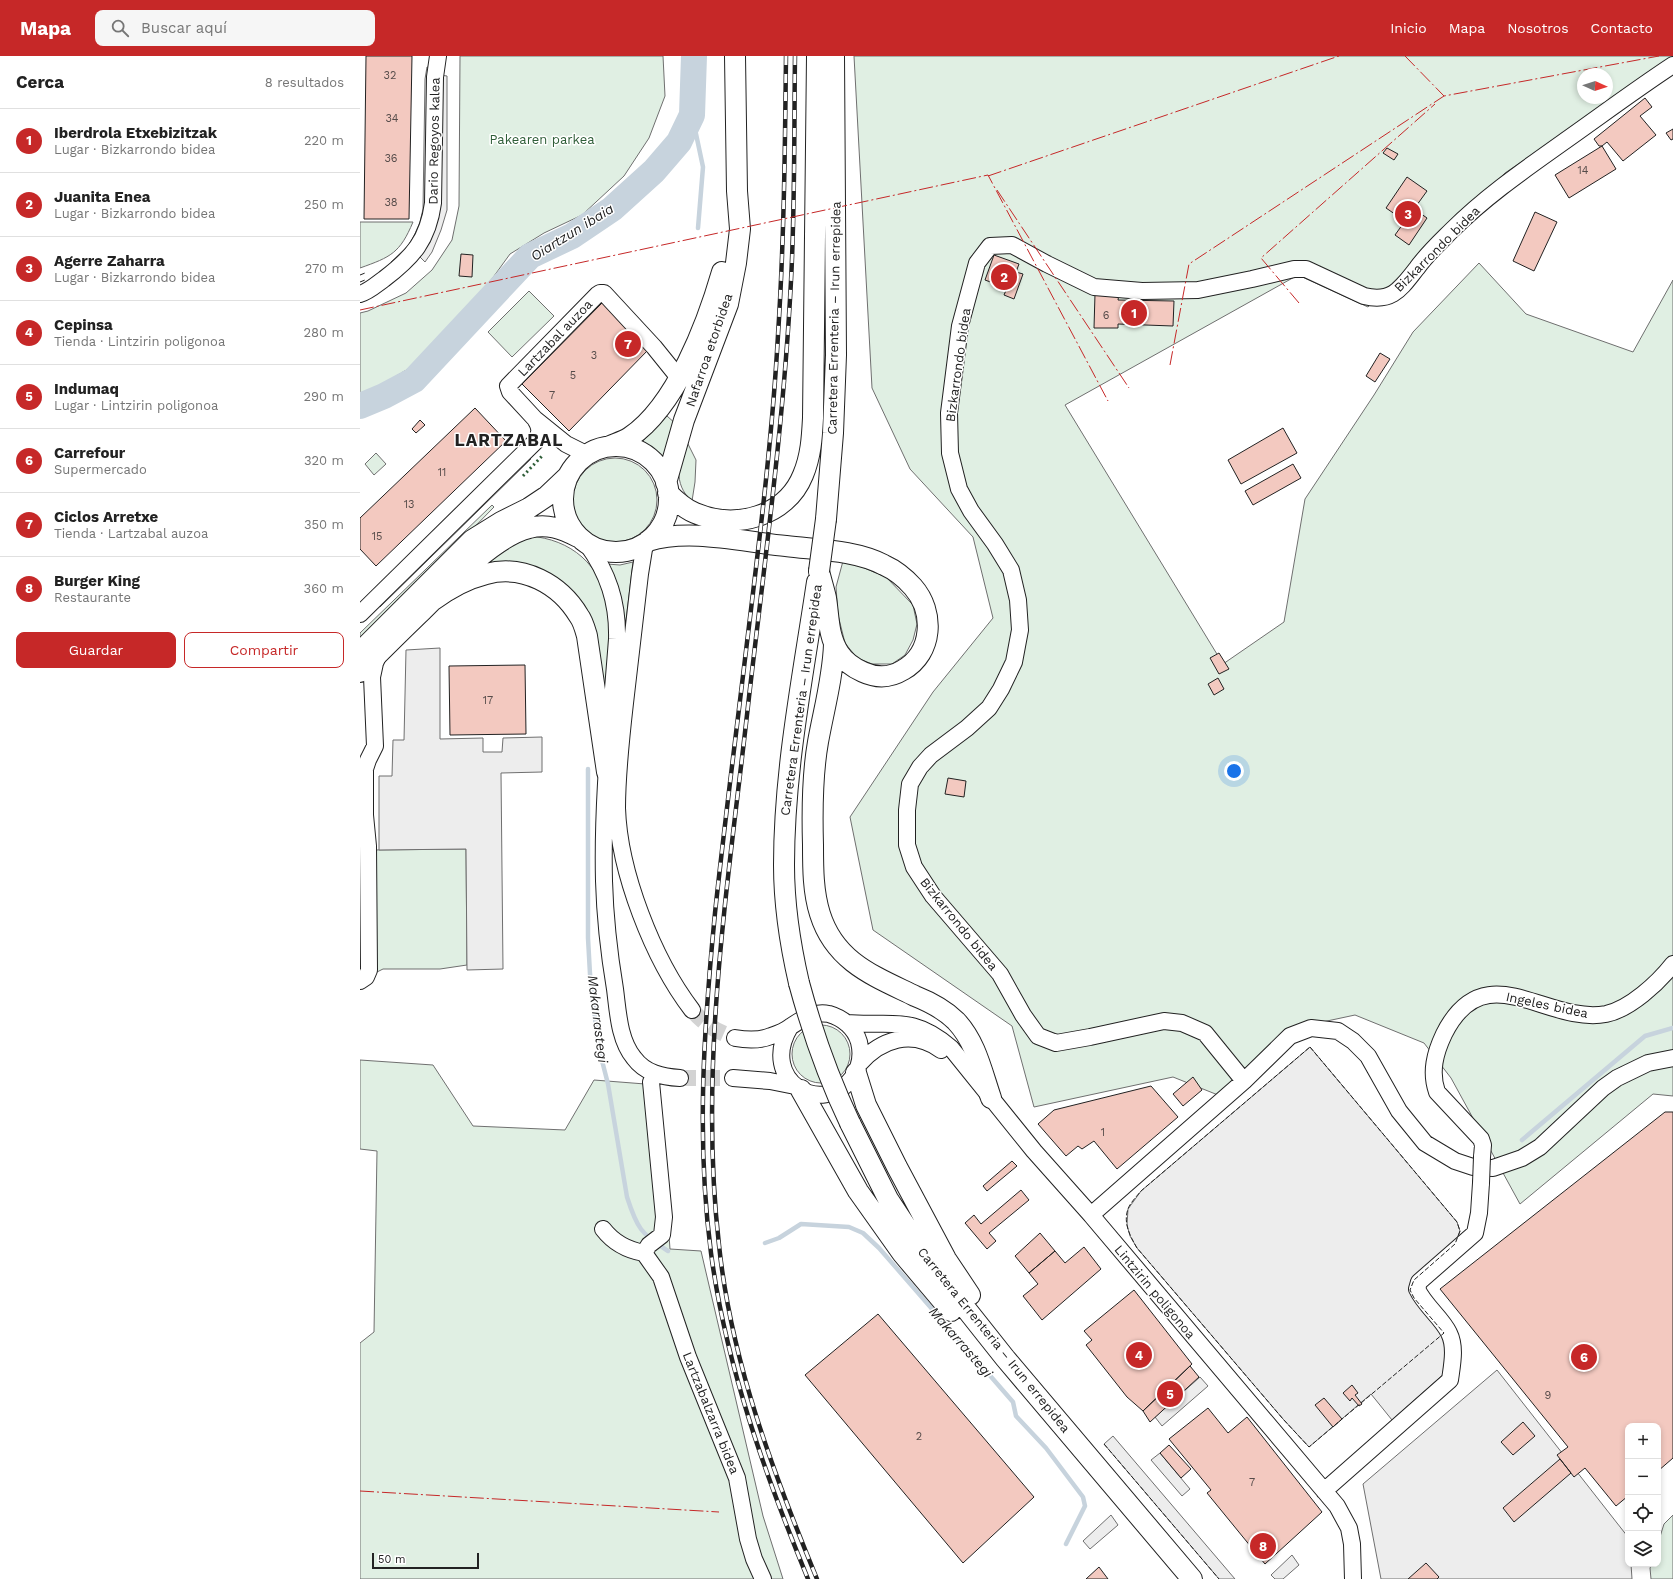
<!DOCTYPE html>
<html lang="es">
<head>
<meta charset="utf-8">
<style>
  :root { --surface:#fff; --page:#f6f6f6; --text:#222; --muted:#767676; --line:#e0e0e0; --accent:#c62828 }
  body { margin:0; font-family:"Work Sans",sans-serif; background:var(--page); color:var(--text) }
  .controls { position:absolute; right:12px; bottom:12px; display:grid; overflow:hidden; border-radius:8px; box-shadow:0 2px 6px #0003 }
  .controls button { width:36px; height:36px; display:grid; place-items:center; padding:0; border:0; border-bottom:1px solid var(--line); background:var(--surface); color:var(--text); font:20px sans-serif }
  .compass { position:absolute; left:1217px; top:12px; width:36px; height:36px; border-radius:50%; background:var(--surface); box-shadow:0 2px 6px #0003; rotate:93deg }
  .scale { position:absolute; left:12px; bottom:10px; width:107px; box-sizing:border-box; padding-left:4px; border:2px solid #222; border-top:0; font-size:11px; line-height:14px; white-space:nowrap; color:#222; -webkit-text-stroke:3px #fff; paint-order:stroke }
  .you { position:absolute; left:874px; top:715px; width:14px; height:14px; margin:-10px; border:3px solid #fff; border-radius:50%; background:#1a73e8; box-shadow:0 0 0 6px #1a73e833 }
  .badge { display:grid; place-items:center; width:26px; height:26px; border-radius:50%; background:var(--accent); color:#fff; font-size:13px; font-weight:700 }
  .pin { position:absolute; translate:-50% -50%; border:2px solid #fff; box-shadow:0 1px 4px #0006 }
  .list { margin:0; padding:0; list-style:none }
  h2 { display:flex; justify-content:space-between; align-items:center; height:52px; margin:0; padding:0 16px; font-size:17px }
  h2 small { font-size:13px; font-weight:400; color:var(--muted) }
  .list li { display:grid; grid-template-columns:26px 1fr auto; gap:12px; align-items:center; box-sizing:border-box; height:64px; padding:0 16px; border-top:1px solid var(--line) }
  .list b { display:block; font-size:15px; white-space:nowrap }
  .list p { margin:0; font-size:13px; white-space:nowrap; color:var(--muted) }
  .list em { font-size:13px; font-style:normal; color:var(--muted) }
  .actions { display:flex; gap:8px; padding:12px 16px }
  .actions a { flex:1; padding:9px 0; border:1px solid var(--accent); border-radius:8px; text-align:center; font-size:14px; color:var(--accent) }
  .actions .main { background:var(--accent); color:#fff }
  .icon { flex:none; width:22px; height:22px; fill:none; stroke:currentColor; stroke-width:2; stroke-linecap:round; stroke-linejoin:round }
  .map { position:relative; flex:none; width:1313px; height:1523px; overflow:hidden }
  header { display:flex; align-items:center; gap:24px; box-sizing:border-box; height:56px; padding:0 20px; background:var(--accent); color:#fff }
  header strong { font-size:19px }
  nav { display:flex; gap:22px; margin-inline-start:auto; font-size:14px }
  .search { width:280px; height:36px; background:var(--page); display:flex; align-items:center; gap:10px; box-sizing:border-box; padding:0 14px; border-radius:8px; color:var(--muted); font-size:15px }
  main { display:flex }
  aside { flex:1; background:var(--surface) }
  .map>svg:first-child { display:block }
  .green { fill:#e0efe3; stroke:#6f6f6f; fill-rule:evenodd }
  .parking { fill:#ededed; stroke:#6f6f6f }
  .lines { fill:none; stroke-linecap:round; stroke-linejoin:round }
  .stream { stroke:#c7d3dd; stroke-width:4.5 }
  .river { stroke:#c7d3dd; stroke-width:26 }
  .building { fill:#f3c9c0; stroke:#222 }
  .minor-tunnel { stroke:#d3d3d3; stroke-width:16; stroke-dasharray:16 8; stroke-linecap:butt }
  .minor-casing { stroke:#222; stroke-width:18 }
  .major-casing { stroke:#222; stroke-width:22 }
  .minor { stroke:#fff; stroke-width:16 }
  .major { stroke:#fff; stroke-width:20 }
  .rail-casing { stroke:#222; stroke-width:4.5 }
  .rail { stroke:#fff; stroke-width:3; stroke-dasharray:9; stroke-linecap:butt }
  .minor-bridge-casing { stroke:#222; stroke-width:18; stroke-linecap:butt }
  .major-bridge-casing { stroke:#222; stroke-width:22; stroke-linecap:butt }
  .minor-bridge { stroke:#fff; stroke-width:16 }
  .major-bridge { stroke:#fff; stroke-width:20 }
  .hedge { stroke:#2f5e38; stroke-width:3; stroke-dasharray:2 3; stroke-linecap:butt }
  .fence { stroke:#222; stroke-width:1; stroke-dasharray:5 2; stroke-linecap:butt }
  .power { stroke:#c62828; stroke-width:1; stroke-dasharray:14 3 2 3; stroke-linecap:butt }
  .labels { text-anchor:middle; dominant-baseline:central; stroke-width:3; stroke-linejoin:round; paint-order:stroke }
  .number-label { font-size:11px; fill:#564c4a }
  .park-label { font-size:13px; fill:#2f5e38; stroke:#fff }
  .street-label { font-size:13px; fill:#222; stroke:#fff }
  .water-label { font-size:14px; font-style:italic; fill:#222; stroke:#fff }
  .district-label { font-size:17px; font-weight:bold; letter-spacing:1px; fill:#222; stroke:#fff }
</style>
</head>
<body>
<header>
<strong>Mapa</strong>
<div class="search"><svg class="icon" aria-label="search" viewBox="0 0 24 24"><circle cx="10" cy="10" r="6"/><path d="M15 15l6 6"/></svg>Buscar aquí</div>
<nav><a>Inicio</a><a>Mapa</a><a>Nosotros</a><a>Contacto</a></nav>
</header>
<main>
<aside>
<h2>Cerca<small>8 resultados</small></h2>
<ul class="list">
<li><span class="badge">1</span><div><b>Iberdrola Etxebizitzak</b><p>Lugar · Bizkarrondo bidea</p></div><em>220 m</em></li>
<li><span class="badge">2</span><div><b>Juanita Enea</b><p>Lugar · Bizkarrondo bidea</p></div><em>250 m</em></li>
<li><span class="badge">3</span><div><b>Agerre Zaharra</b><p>Lugar · Bizkarrondo bidea</p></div><em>270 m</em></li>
<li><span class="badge">4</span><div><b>Cepinsa</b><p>Tienda · Lintzirin poligonoa</p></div><em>280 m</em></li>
<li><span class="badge">5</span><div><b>Indumaq</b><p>Lugar · Lintzirin poligonoa</p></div><em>290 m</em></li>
<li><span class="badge">6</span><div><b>Carrefour</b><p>Supermercado</p></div><em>320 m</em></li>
<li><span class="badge">7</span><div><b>Ciclos Arretxe</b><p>Tienda · Lartzabal auzoa</p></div><em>350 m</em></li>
<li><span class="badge">8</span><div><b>Burger King</b><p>Restaurante</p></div><em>360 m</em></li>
</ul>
<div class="actions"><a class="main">Guardar</a><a>Compartir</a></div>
</aside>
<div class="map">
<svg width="1313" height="1523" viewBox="0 0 1313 1523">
  <rect width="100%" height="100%" fill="#fff"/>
  <!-- green -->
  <path class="green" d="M100,0h203l2,40 -16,42 -25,38 -42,39 -38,18 -34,21 -29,40 -27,31 -41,41 -50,30h-3v-83l8,-2 38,-18 26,-23 20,-30 7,-34z
    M494,0h819v5l-168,112 -137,134 -70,-32 -233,130 158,259 61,-42 21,-123 69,-104 39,-63 66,-69 47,51 107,38 40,-72v816l-20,-2 -133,110 -69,-126 -27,-35 -69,-28 -70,15 -67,65 -45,-18 -139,30 -22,-81 -139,-96 -23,-113 83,-125 60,-74 -20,-81 -63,-68 -38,-81zM1223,18h24v24h-24z
    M0,166h53c-13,31 -22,35 -53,46z
    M169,235l25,25 -42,41 -24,-25z
    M307,360l9,8 -11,37 -9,-9 -16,-8z
    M325,382l11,22 -1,22 -3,19c-20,-17 -13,-41 -7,-63z
    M16,397l10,11 -12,11 -9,-11z
    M213 444a42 42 0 1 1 84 0a42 42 0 1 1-84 0Z
    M132,449l2,2 -134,137v-11z
    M169,480c42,3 73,29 79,72 4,30 -1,62 -3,92l-33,-106 -91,-25 24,-21z
    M483,505l19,6 24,10 27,28 4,19 -4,16 -8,15 -13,9h-20l-15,-6 -12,-15 -7,-28 -2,-28z
    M273,506l-11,92 -15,-90 13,1z
    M106,793l1,116 -27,4h-57l-10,5v-124z
    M432 998a29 29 0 1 1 58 0a29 29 0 1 1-58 0Z
    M0,1004l73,5 40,61 92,4 29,-50 64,5 12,164 31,2 62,265 20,63h-423v-236l14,-11 3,-181 -17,-2z
    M1313,1459v64h-22l-1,-11 2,-4h6v-21l6,-19z"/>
  <!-- parking -->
  <path class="parking" d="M67,11l4,1 -4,137 -10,35 -23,24 -3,-2 17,-16 6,-10 6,-14 3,-13 2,-130z
    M80,19l7,1v134l-6,20 -9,22 -7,10 -6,-6 9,-16z
    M168,401l3,2 -151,148 -2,-3z
    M80,592v91l43,-1v14h19l1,-14 39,-1v35l-41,1 2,196 -36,1 -1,-121 -87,1v-74h13l1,-36h11l2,-90z
    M950,991l147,175 3,9 -5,13 -41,36 30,53 2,39 -54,48 -21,-26 -62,53 -26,-28 -146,-171 -7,-12 -3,-11 1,-16 13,-18z
    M1137,1314l131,167v27h3l1,15h-251l-18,-95z
    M840,1321l8,9 -46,40 -7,-9z
    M753,1380l122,143h-16l-115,-135z
    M800,1397l30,36 -8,7 -31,-36z
    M751,1459l7,10 -28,24 -7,-8z
    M932,1499l7,10 -16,14h-8l-4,-4z"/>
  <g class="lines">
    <!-- stream -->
    <path class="stream" d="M332,59l11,52 -5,61
      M228,713v169l2,36 8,71 10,39 19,113c10,31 14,37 41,54
      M1162,1084l123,-104 28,-8
      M405,1187l14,-5 22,-14 48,3 14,6 16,15 134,154 3,14 30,32 37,49 2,9 -19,38"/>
    <!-- river -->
    <path class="river" d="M0,350l24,-10 30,-16 116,-124 42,-20 40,-27 42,-38 25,-29 13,-27 2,-59"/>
  </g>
  <!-- building -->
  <path class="building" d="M6,0h46l-3,163h-45z
    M1285,42l7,9 -12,9 16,19 -33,26 -16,-19 -5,4h-3l-5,-7z
    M1313,73v10l-2,1 -5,-7z
    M1242,90l14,23 -47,29 -14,-23z
    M1027,92l11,6 -4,6 -11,-7z
    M1047,121l20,14 -13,18 13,9 -18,27 -14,-10 10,-14 -19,-13z
    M1175,156l22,10 -23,49 -21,-10z
    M101,198l12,1 -1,22 -13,-1z
    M634,199l25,9 -3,8 7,2 -9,25 -10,-4 3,-7 -22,-8z
    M735,238h24l-1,6 56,1 -1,25 -55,-2v4h-24z
    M242,247l47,46 -80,82 -47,-47z
    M1020,297l10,6 -15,23 -9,-6z
    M115,352l31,33 -130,125 -16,-17v-31z
    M60,364l5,5 -9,8 -4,-4z
    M923,372l14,25 -56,31 -13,-24z
    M933,408l8,14 -48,27 -8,-14z
    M859,597l10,16 -10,5 -9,-16z
    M165,609l1,69 -76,1 -1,-69z
    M858,622l6,11 -10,6 -6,-11z
    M588,722l18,3 -2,16 -19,-3z
    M833,1021l9,13 -19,16 -10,-12z
    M791,1030l27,31 -61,52 -23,-28 -12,8 -4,-3 -12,10 -28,-32 16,-14z
    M1305,1056h8v346l-15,13v-45h-30v70l-12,10 -31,-38 -11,9 -17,-22 11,-8 -128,-158z
    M652,1105l5,5 -30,25 -4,-5z
    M661,1134l8,10 -40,33 7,8 -9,8 -22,-26 9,-8 7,9z
    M680,1177l15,18 -26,22 -14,-17z
    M724,1191l17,22 -59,51 -19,-24 15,-12 -9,-11 26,-22 10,12z
    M774,1234l58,74 -49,47 -16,-14 -41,-52 6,-5 -8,-9z
    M518,1258l156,183 -71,66 -158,-188z
    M830,1310l9,11 -49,45 -7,-11z
    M992,1329l6,8 -3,2 7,9 -3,2 -7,-8 -2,3 -7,-8z
    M964,1342l18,21 -9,8 -18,-22z
    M848,1352l20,25 19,-16 75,95 -57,52 -58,-71 4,-3 -42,-51z
    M1163,1366l12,14 -22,19 -12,-13z
    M809,1389l22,24 -10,9 -21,-25z
    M1200,1403l11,14 -57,49 -11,-14z
    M1066,1507l13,14 -2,2h-29z
    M739,1511l9,12h-22z"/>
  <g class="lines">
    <!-- minor-tunnel -->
    <path class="minor-tunnel" d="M332,954c12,14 25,22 43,28
      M320,1022h53"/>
    <defs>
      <path id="minor" d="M0,238c8,-2 17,-10 24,-15 29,-22 44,-39 49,-76l2,-126 3,-21
        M226,398l-20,-10 -31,-25 -25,-27 -2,-6 89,-91 3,-2h4l50,54 25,31
        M285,487l-5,31c-5,43 -10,86 -15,129 -4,35 -8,70 -8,105 2,64 36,151 75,202
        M227,488c21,29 31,58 30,95 -6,80 -15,161 -13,242 1,36 5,72 11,108 3,23 4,51 19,69 11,15 28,19 46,20
        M0,558l176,-173c5,-9 4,-14 -1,-22
        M0,925l6,-4 3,-7 -1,-124 -3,-31v-46l3,-9 7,-14 -3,-69 3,-14 4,-9
        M486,967c46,4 66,-9 105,25l83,103 57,64 246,291 12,22 3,16 1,35
        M375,982c11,2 24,3 36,-2 6,-2 14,-5 19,-9 12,-8 23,-16 39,-13 14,4 26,14 30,28 3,12 1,25 -6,35 -31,42 -95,3 -63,-50
        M499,1008c22,-25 53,-35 82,-14
        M373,1022l37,3 25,5
        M884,1025l-39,-48 -23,-10 -18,-2 -74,16 -34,6 -18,-7 -15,-21 -23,-41 -67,-78 -19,-29 -7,-22v-35l3,-26 10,-17 11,-12 36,-27 22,-20 12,-19 13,-27 6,-32 -2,-30 -7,-30 -16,-26 -24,-33 -12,-22 -9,-36 -1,-40 11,-87 17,-63 13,-17 22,-1 35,19 47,23 48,4 56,-1 54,-11 42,-10h12l58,27c29,7 37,-8 53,-28 10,-14 23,-26 35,-38 33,-33 72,-60 110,-87 37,-26 73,-53 111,-78
        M1122,1101l1,-12 -2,-6 -44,-47c-7,-20 -2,-39 7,-58 41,-82 102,-9 162,-20 24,-5 52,-31 67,-50
        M731,1159l153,-134 46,-45 21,-8 27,3 15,10 15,15 31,55 26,32 30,18 18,6 20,1 29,-10 18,-11 63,-59 14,-10 31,-15 25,-5
        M243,1173c10,13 24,21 41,24l17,24 27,80 49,121 11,61 6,20 9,20
        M284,1197l5,-8 13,-10 2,-18 -13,-135 4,-8
        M964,1435l126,-111c2,-15 6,-33 -1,-47 -7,-15 -24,-27 -32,-44l2,-7 56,-49 4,-20 2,-30"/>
      <path id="major" d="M203 443a53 53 0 1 1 106 0a53 53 0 1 1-106 0Z
        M250,390c7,-3 14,-5 20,-9 46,-31 77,-113 92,-165
        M306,427l18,-63 44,-116 8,-41 4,-34 -3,-38 -2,-135
        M308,437c8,8 17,16 27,20 40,17 91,4 108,-38 8,-19 9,-38 10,-57l4,-362
        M466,463l7,-86 3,-78 -2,-299
        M288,485c42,-13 95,1 138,5 32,4 69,4 98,19 11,5 21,13 29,22 22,25 20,66 -10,83 -13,8 -27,8 -40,2 -9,-4 -18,-10 -24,-19 -11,-17 -10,-36 -13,-55 -2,-9 -5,-18 -7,-27
        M72,545c16,-12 34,-22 54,-27 37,-10 74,10 93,42 4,5 6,13 8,20l20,136
        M474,588c-1,33 -10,65 -16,98 -6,34 -6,69 -5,103 0,23 0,47 7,69 15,48 54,62 95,82 15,6 30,14 41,25 20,21 26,51 35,77
        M0,596l112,-112 29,-18 28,-14 18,-12 20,-19
        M0,616c21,-21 42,-42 63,-62 25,-25 72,-74 106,-82 18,-5 33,1 49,9
        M439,927c-9,-39 -15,-78 -15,-118 0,-95 19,-189 33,-283
        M496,1017l10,32 31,62 49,92 24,36
        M441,1034l57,101 44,62 49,58
        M490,1067l38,76 44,67 73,92 187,221"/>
    </defs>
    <!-- minor casing -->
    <use href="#minor" class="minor-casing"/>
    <!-- major casing -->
    <use href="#major" class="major-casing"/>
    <!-- minor -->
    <use href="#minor" class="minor"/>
    <!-- major -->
    <use href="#major" class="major"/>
    <defs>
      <path id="rail" d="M426,0c-1,93 -2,186 -8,279 -6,108 -20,216 -33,324 -10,84 -21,169 -30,254 -11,113 -19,226 -4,340 15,113 54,221 97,326
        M435,0c-1,75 0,150 -4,225 -7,139 -26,278 -42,416 -20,183 -51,365 -30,548 12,116 54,227 98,334"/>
    </defs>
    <!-- rail casing -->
    <use href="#rail" class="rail-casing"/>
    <!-- rail -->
    <use href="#rail" class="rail"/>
    <defs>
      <path id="minor-bridge" d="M1121,1127l1,-26"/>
      <path id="major-bridge" d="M459,515l7,-52
        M439,927c13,48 29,94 51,140"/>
    </defs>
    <!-- minor-bridge casing -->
    <use href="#minor-bridge" class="minor-bridge-casing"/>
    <!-- major-bridge casing -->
    <use href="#major-bridge" class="major-bridge-casing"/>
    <!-- minor-bridge -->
    <use href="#minor-bridge" class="minor-bridge"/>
    <!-- major-bridge -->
    <use href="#major-bridge" class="major-bridge"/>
    <!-- hedge -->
    <path class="hedge" d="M163,420l20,-21"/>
    <!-- fence -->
    <path class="fence" d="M0,219l5,-2
      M0,226l5,-2
      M950,991l147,175 3,9 -5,13 -41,36 -4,10 4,8 30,35 -135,114 -26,-28 -146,-171c-7,-12 -14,-25 -9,-39 2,-6 9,-13 13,-18z
      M744,1388l115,135"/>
    <!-- power -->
    <path class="power" d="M1045,0l39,40
      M628,120l351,-120
      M637,134l132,198
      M939,247l-38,-45 174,-154
      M0,254l628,-135 120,226
      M810,309l19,-101 255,-168 215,-40
      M0,1435l359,21"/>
  </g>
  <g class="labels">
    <!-- number labels -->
    <g class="number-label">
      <text x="30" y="19">32</text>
      <text x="32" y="62">34</text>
      <text x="31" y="102">36</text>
      <text x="1223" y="114">14</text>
      <text x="31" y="146">38</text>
      <text x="746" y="259">6</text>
      <text x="234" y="299">3</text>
      <text x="213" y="319">5</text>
      <text x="192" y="339">7</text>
      <text x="82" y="416">11</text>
      <text x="49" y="448">13</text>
      <text x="17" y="480">15</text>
      <text x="128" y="644">17</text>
      <text x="743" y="1076">1</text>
      <text x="1188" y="1339">9</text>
      <text x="559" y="1380">2</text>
      <text x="892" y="1426">7</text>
    </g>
    <!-- park labels -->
    <g class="park-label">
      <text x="182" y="83">Pakearen parkea</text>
    </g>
    <!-- street labels -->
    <g class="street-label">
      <text transform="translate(74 85) rotate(-89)">Dario Regoyos kalea</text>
      <text transform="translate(1077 193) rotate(-45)">Bizkarrondo bidea</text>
      <text transform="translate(474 262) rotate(-89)">Carretera Errenteria – Irun errepidea</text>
      <text transform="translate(195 282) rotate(-46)">Lartzabal auzoa</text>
      <text transform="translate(349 294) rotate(-71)">Nafarroa etorbidea</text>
      <text transform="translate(598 309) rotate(-82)">Bizkarrondo bidea</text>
      <text transform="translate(441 644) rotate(-82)">Carretera Errenteria – Irun errepidea</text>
      <text transform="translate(599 868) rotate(51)">Bizkarrondo bidea</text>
      <text transform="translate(1187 949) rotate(12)">Ingeles bidea</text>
      <text transform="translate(795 1236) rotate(50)">Lintzirin poligonoa</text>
      <text transform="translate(634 1284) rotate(51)">Carretera Errenteria – Irun errepidea</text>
      <text transform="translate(351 1357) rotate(68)">Lartzabalzarra bidea</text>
    </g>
    <!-- water labels -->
    <g class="water-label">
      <text transform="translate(212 176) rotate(-32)">Oiartzun ibaia</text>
      <text transform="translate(238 963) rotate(83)">Makarrastegi</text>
      <text transform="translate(601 1286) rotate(49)">Makarrastegi</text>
    </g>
    <!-- district labels -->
    <g class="district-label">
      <text x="149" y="384">LARTZABAL</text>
    </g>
  </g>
</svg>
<div class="controls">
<button>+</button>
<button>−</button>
<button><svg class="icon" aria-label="locate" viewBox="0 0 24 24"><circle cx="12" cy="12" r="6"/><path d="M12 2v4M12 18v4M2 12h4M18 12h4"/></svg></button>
<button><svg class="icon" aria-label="layers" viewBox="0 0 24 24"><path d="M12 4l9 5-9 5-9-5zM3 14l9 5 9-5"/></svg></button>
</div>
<svg class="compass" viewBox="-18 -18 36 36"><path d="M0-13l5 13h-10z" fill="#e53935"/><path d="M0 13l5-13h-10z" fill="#767676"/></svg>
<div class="scale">50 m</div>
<div class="you"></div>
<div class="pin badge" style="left:774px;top:257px">1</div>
<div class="pin badge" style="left:644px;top:221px">2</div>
<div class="pin badge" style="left:1048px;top:158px">3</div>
<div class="pin badge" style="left:779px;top:1299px">4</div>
<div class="pin badge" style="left:810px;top:1338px">5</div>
<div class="pin badge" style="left:1224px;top:1301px">6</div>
<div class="pin badge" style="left:268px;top:288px">7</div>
<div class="pin badge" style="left:903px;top:1490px">8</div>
</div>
</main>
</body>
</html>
